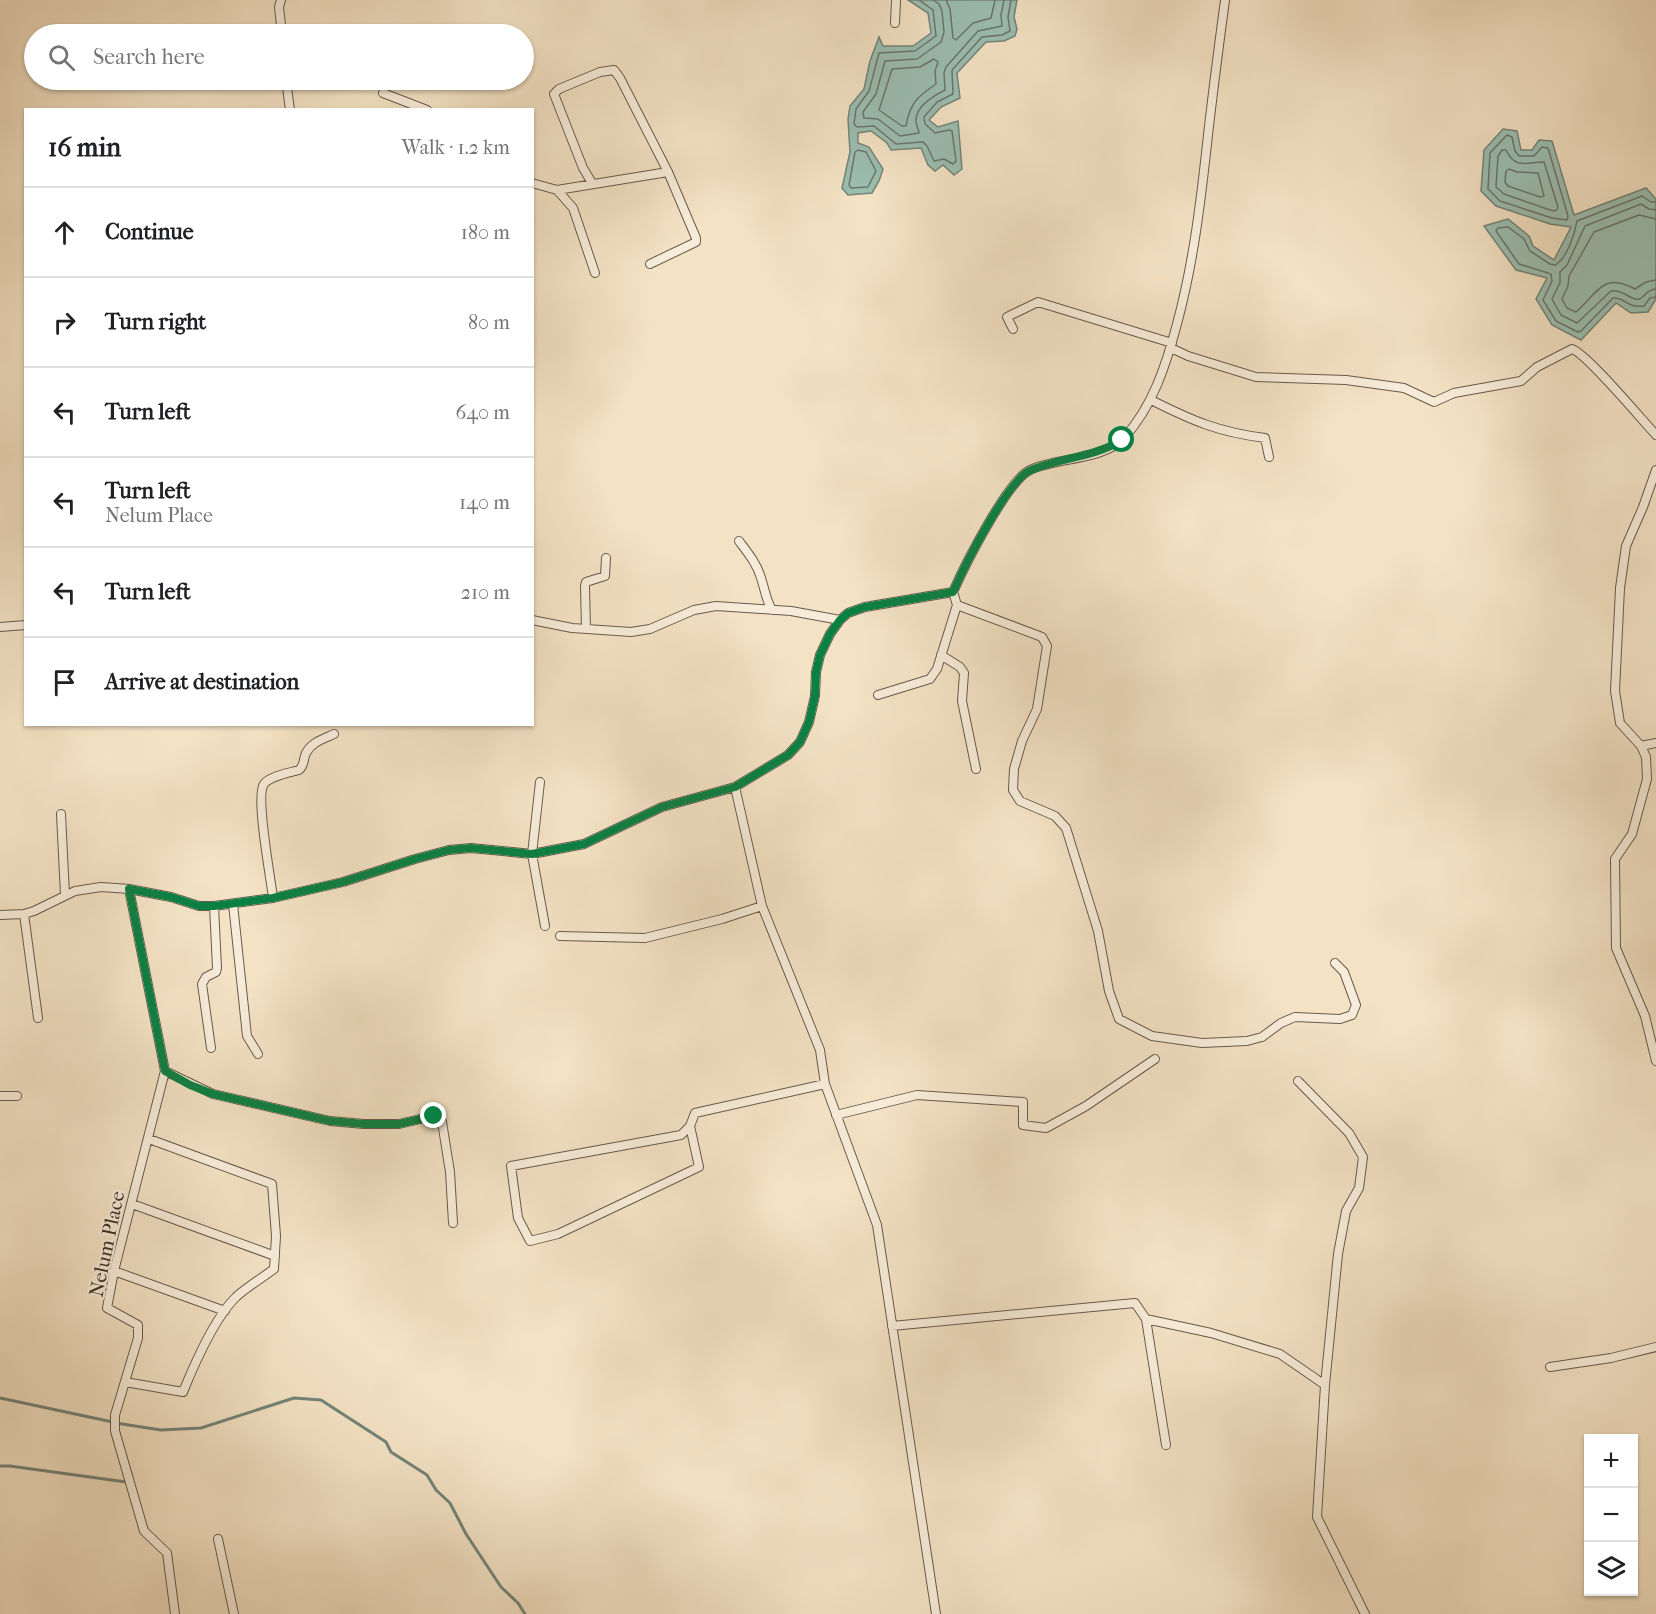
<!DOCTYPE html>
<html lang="en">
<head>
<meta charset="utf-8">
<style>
  :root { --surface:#fff; --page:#f6f6f6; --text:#202124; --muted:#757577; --line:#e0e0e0 }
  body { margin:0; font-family:"IM FELL French Canon",serif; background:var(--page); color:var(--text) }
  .controls { position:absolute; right:18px; bottom:18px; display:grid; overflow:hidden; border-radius:0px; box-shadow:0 2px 4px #0004 }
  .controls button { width:54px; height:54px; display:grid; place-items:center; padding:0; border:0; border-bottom:2px solid var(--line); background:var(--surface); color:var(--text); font:30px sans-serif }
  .stop { position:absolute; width:18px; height:18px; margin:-14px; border:4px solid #0b8043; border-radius:50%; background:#fff }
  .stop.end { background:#0b8043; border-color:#fff; box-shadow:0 2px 6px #0008 }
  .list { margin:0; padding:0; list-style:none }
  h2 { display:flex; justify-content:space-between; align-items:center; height:78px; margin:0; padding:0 24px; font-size:26px }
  h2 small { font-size:20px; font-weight:400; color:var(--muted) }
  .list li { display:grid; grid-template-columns:39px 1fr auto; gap:18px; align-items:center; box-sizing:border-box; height:90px; padding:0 24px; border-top:2px solid var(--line) }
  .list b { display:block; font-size:22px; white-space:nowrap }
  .list p { margin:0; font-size:20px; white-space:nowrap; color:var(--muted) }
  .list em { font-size:20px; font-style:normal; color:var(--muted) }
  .icon { flex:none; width:33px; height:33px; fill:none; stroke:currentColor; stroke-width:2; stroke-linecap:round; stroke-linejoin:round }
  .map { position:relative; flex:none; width:1656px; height:1614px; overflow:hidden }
  .search { position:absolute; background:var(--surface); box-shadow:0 2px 4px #0004; left:24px; top:24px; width:510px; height:66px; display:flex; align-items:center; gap:15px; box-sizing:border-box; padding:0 21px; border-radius:33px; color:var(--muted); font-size:22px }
  .panel { position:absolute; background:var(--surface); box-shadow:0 2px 4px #0004; left:24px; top:108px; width:510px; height:618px; border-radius:0px }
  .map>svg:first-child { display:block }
  .water { fill:#9bbeb1; stroke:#748479; stroke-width:1.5 }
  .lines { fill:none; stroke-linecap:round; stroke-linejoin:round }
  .shore { stroke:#6a766c; stroke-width:1.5 }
  .stream { stroke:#748479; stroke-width:3 }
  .street-casing { stroke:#685a4e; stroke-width:10 }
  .street { stroke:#f7ecd9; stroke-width:8 }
  .route { stroke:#0b8043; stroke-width:8 }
  .labels { text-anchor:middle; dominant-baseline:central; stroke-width:4.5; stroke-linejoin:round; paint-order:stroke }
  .street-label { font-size:20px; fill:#3a2d26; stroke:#f7ecd9 }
</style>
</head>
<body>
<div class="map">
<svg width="1656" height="1614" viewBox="0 0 1656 1614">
  <rect width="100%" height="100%" fill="#f3e2c4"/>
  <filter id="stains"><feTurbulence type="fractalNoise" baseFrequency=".00333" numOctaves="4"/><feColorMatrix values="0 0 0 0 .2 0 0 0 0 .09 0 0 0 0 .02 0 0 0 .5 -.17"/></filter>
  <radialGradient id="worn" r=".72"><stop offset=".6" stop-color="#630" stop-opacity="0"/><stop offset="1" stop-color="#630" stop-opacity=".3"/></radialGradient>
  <!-- water -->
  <path class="water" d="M908,0h109l-3,17 3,12 -2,7 -11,5 -18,1 -29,31 3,25 -19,9 -12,13 9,7 20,-6 4,48 -8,6 -11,-10 -8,6 -7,-6 -7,-17 -30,2 -4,-7 -16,-12 -13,2v10l11,4 14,22 -4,12 -7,12 -24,2 -6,-7 8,-36 -2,-33 2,-13 14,-17 6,-28 9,-24 4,9h30l18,-13 -3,-20z
    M1503,129l14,2 4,19h11l7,-10 13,1 22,74 72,-27 10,11v100l-8,13 -17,1 -15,-10 -35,37 -29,-15 -16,-26 11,-21 -31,-8 -32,-44 24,-7 21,17 4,10 21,14 17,-33 -21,-3 -54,-18 -15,-15 3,-41z"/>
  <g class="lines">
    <!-- shore -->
    <path class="shore" d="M919,0l14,10 3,26 -21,15 -36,2 -10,38 -13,18 -2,15 3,3 17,-1 22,18 27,-2 4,4 7,15 10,-2 9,5 3,-3 -4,-30 -3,-1 -14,3 -10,-9 -1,-7 13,-15 16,-8 -1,-24 30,-33 20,-2 8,-4 -2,-14 3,-17
      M933,0l6,4 3,7 2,21 -3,10 -24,17 -32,2 -9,33 -13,18 1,6 14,1 22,17 19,-3c0,-4 -4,-9 -3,-14 1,-14 19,-24 29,-29l-1,-17 2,-6 32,-36 24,-5 -1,-11 3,-15
      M946,0l4,9 3,29 3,2 17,-17 18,-5 4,-18
      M934,59l4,3 -3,9 1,13c-19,13 -26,19 -30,42h-4l-23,-16 13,-41 28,-2z
      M1507,135l5,2 3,14 4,5h15l8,-9 6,1 20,68 -1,4 -15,-2 -52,-17 -12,-12 2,-36z
      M858,150l8,2 10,19 -8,16 -17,1 -2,-3 6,-33z
      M1502,150h4c9,20 22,12 38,12l14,45 -1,3 -4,1 -49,-17 -8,-7 2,-31z
      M1509,169l8,3 21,1 6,23 -4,1 -32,-11 -3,-4 1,-11z
      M1656,202h-5l-9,-6 -65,25c-2,12 -10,38 -22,44l-5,-1 -20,-13 -6,-12 -16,-12 -10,1 -2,3 23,33 32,10 1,7 -9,19 13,21 22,11 3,-1 32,-33c12,-1 13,10 31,8l6,-8 6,-1
      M1656,210l-7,-1 -8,-5 -56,22 -18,39 -7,7v11l-8,16 9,16 16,8 34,-32c12,-2 22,11 28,8 8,-3 6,-9 17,-10
      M1656,219l-17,-4 -45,17 -25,44 -1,10 -6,13 5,9 9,4c22,-19 27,-41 59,-23l11,-7 10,-2"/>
    <!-- stream -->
    <path class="stream" d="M0,1398l122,26 39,6 40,-2 93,-30 27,2 65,42 5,10 36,23 9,15 14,13 16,31 35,53 17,16 7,11
      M0,1466h10l116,16"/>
    <defs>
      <path id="street" d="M281,0l-2,7 3,27
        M895,23l1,-23
        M286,80l4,30
        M383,93l44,17
        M532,183l25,7 111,-18 -48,-94 -6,-8 -14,2 -41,17 -5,5 29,74 9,15
        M557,190l16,18 22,65
        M650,264l46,-22v-4l-28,-66
        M1013,329l-6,-12 31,-15 134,41
        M1171,348l17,8 68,21 90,3 58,8 30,14 20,-9 67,-12 16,-14 35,-18c14,4 70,71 84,86
        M1151,400c42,21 67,32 114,38l4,19
        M1656,470l-13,37 -17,39 -6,42 -5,103 5,32 21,23 5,11 1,22 -15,55 -17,25 1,89 29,68 11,45
        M739,541c9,12 18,23 22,37 4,12 5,22 11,32
        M953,592l4,13 85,32 5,9 -10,63 -15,32 -8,28 -1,21 7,11 35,15 11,12 32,103 11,60 10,28 33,17 50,7 45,-2 15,-4 19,-14 14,-6 45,2 12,-4 4,-10 -12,-33 -9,-9
        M532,620l40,8 59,4 19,-3 44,-19 22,-4 75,5 49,9
        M0,627l26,-2
        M586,629l-1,-43 1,-4 19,-6 1,-18
        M941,655l19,12 4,6 -2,28 14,68
        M878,695l52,-16 7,-10 20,-64
        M1641,746l15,-3
        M540,782l-8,72 13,72
        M735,787l27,119 58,144 5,34 52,141 59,389
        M61,814l4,81
        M129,889l36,182 -51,200 -7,37 31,17v13l-23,77v16l29,100 23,22 8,61
        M273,898c-2,-19 -18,-102 -9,-114 6,-8 25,-11 35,-14 6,-5 4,-11 7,-17 6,-11 17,-14 28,-19
        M233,904l14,132 11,18
        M24,914l14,104
        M0,915l24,-1 10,-3 41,-20 26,-4 28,2 42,8 28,9h15l59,-8 70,-16 72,-23 34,-9 22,-2 61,6 52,-10 78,-37 73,-20 53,-32 12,-13 9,-20 6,-26 1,-24 4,-17 10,-21 10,-14 8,-7 17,-6 88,-15c11,-25 54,-111 77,-122 27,-13 72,-9 94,-32 29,-32 42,-73 53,-114 17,-63 24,-125 31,-189 5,-45 11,-90 17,-135
        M560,936l85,2 77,-19 40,-13
        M211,1048l-9,-64 4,-7 10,-5 1,-4 -3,-62
        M165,1071l48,23 117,27 34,3h35l34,-8 6,1 3,5 8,50 3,51
        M1298,1081l51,52 14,24 -4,31 -13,23 -8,43 -13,131
        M0,1096h17
        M836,1115l81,-20 106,7v23l23,3 40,-22 69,-47
        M690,1126l9,41 -141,67 -28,7 -12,-23 -7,-52 170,-31 9,-9 5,-13 130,-29
        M132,1204l143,52
        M114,1271l111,40
        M1146,1319l65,14 69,21 45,31 -8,132 48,97
        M892,1326l243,-23 11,16 20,126
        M1550,1367l61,-9 45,-11
        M125,1382l58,10c11,-27 32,-75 53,-95 11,-10 26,-19 38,-28l2,-33 -4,-52 -123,-45
        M218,1539l16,75"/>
    </defs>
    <!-- street casing -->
    <use href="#street" class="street-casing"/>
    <!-- street -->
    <use href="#street" class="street"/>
  </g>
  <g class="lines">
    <!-- route -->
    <path class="route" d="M434,1116l-35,8h-35l-34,-3 -117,-27 -23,-9 -25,-14 -36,-182 42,8 28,9h15l59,-8 70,-16 72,-23 34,-9 22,-2 61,6 52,-10 78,-37 73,-20 53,-32 12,-13 9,-20 6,-26 1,-24 4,-17 10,-21 10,-14 8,-7 17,-6 88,-15c11,-25 55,-113 78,-122 31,-13 61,-12 91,-30"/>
  </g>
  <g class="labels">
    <!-- street labels -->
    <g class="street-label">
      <text transform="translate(107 1244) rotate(-78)">Nelum Place</text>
    </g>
  </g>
  <rect width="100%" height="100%" filter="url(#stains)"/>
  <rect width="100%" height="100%" fill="url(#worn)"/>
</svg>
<div class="controls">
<button>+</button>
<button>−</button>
<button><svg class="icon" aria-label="layers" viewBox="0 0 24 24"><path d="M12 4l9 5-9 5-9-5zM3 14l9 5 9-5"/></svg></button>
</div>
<div class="stop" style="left:1122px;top:440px"></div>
<div class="stop end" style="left:434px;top:1116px"></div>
<div class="search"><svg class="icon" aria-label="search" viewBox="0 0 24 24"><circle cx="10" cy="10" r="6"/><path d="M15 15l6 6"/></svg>Search here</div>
<section class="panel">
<h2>16 min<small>Walk · 1.2 km</small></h2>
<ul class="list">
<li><svg class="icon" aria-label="ahead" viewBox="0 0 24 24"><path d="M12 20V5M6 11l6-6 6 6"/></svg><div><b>Continue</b></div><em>180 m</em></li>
<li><svg class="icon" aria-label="right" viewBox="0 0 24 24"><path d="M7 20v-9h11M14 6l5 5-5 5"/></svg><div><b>Turn right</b></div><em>80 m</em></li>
<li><svg class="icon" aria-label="left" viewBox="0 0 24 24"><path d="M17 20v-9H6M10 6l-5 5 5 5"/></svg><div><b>Turn left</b></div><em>640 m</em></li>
<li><svg class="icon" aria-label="left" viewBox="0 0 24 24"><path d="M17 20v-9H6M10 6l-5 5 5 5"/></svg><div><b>Turn left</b><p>Nelum Place</p></div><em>140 m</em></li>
<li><svg class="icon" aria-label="left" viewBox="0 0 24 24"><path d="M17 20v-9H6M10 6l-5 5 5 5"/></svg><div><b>Turn left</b></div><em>210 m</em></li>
<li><svg class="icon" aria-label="arrive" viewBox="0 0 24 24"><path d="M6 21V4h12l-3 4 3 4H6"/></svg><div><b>Arrive at destination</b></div></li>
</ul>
</section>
</div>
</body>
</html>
